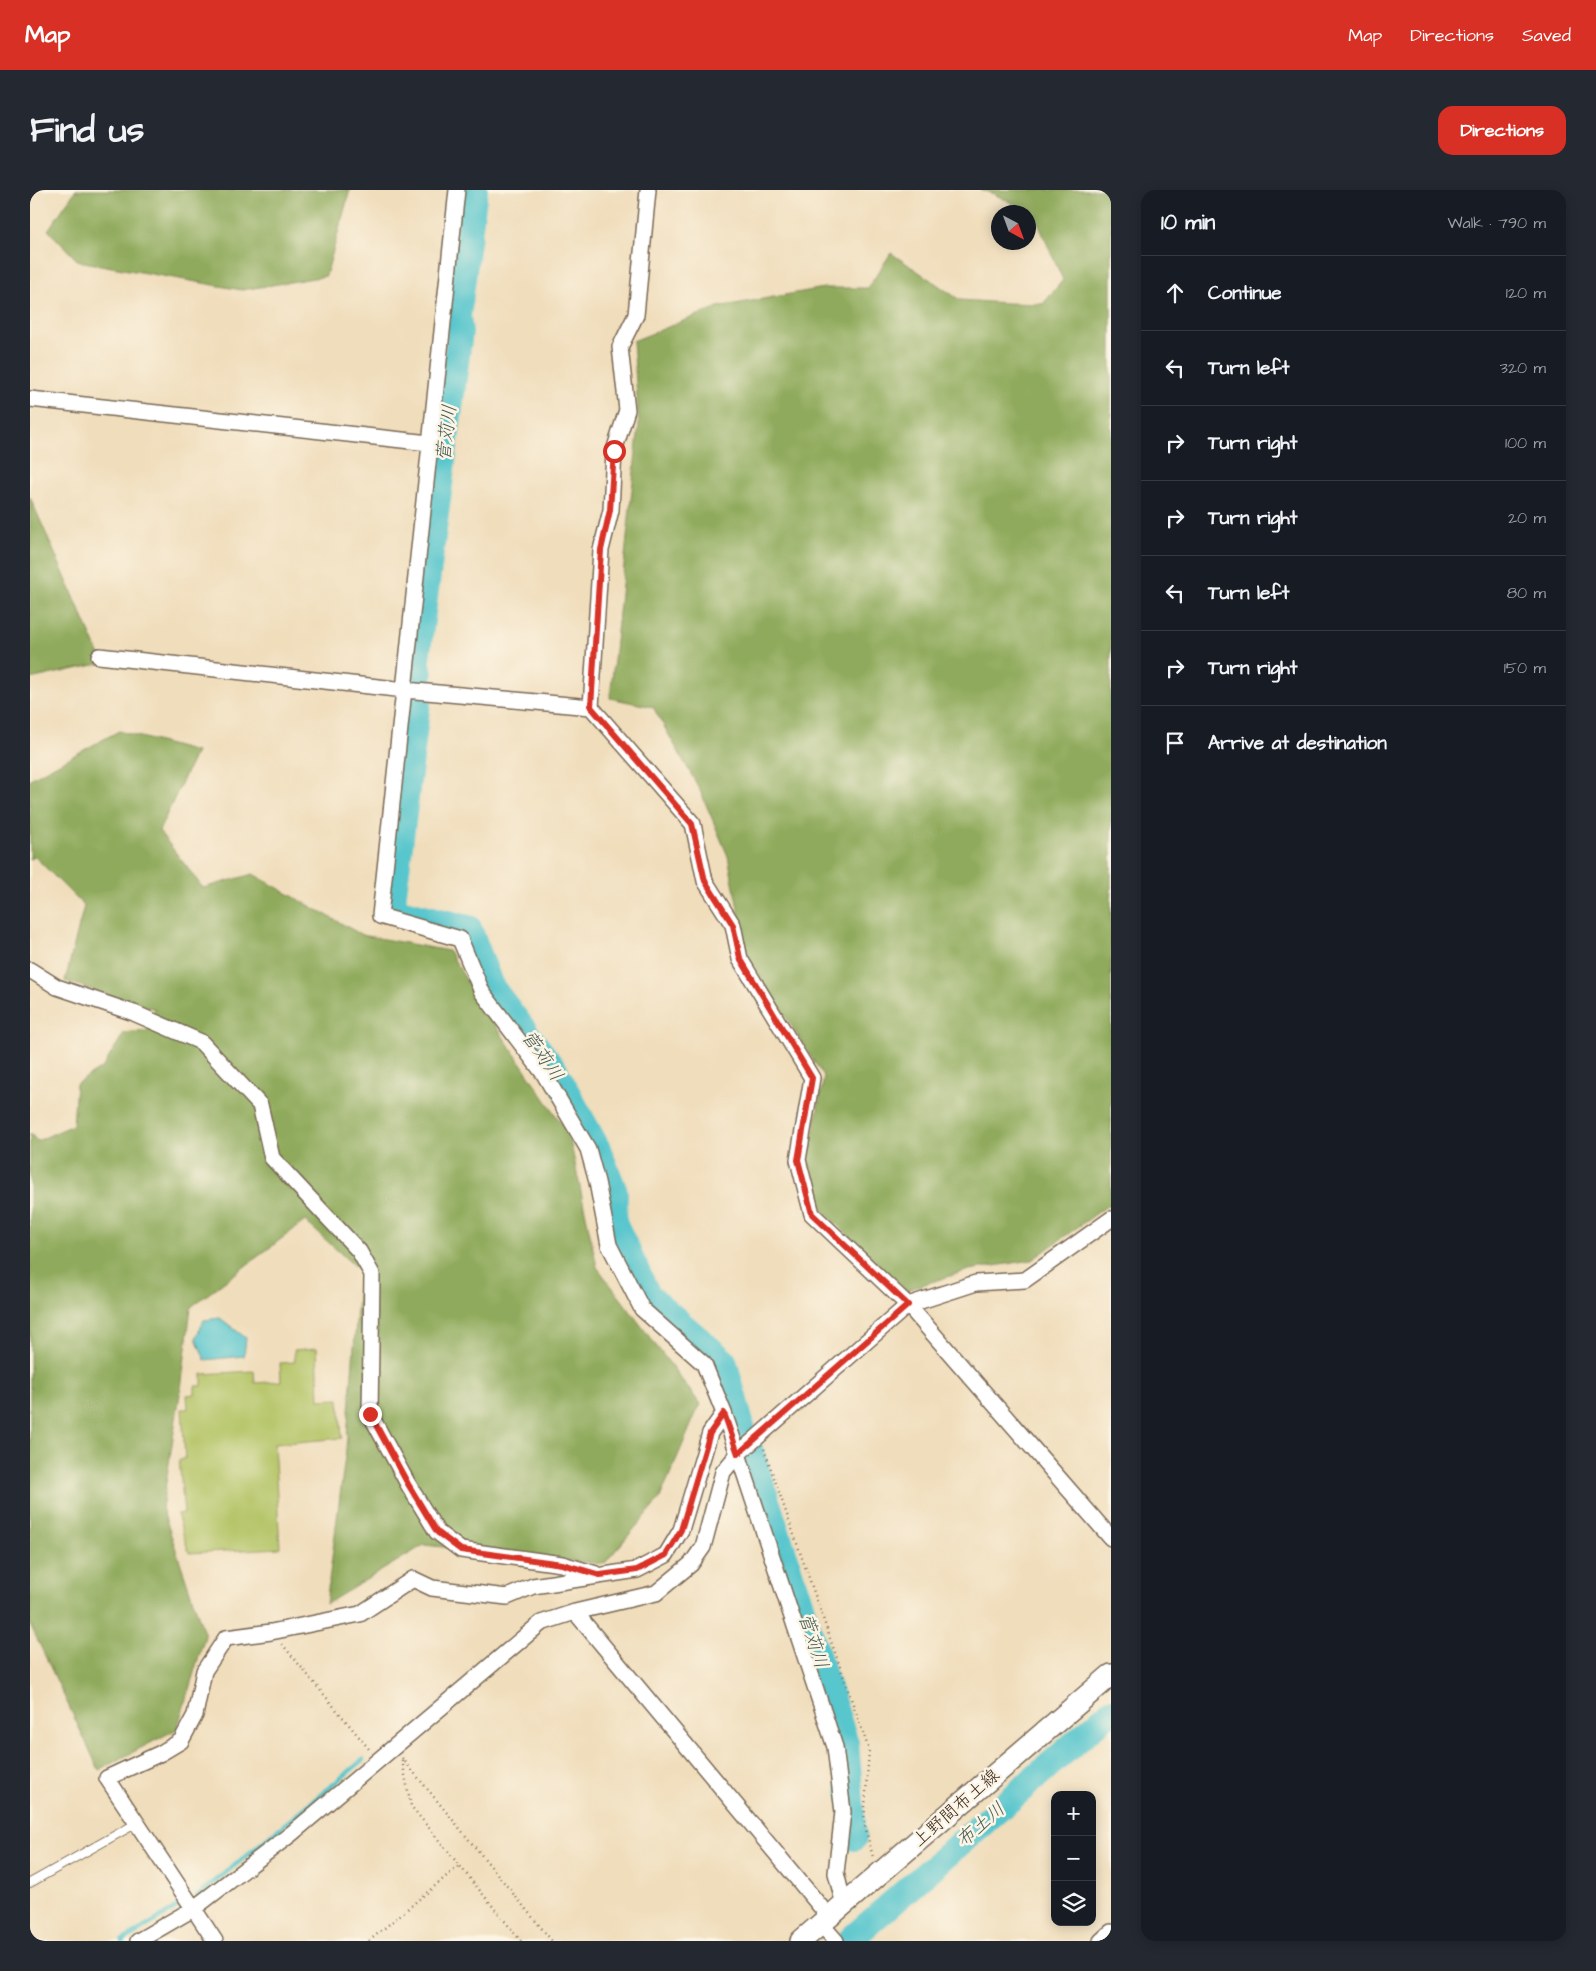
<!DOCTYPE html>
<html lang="en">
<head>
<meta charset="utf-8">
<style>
  :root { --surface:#171b24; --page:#242831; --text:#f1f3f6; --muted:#9ea1a6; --line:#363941; --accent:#d93025 }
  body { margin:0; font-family:"Architects Daughter","Klee One",sans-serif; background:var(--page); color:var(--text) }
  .controls { position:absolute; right:15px; bottom:15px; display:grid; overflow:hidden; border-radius:10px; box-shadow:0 2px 12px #0003 }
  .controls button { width:45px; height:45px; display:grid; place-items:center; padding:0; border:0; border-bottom:1px solid var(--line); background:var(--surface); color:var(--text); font:25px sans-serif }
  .compass { position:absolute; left:961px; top:15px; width:45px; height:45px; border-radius:50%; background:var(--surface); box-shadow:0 2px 12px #0003; rotate:139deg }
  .stop { position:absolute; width:15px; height:15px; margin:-11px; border:4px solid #d93025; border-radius:50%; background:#fff }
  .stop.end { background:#d93025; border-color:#fff; box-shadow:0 1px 5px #0008 }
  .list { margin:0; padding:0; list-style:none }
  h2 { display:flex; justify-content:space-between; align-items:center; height:65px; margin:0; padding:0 20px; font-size:21px }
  h2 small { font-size:16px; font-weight:400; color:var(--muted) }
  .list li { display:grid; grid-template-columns:32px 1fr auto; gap:15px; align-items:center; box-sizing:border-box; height:75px; padding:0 20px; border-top:1px solid var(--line) }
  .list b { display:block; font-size:19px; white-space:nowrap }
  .list em { font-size:16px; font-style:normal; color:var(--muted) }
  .icon { flex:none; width:28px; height:28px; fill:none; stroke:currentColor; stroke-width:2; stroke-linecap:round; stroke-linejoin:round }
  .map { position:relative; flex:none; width:1081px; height:1751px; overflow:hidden; border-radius:15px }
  header { display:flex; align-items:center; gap:30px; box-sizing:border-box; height:70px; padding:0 25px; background:var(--accent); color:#fff }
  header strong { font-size:24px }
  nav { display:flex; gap:28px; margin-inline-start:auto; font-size:18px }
  .intro { display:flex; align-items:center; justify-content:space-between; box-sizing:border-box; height:120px; padding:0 30px }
  h1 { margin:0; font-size:35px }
  .button { padding:12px 22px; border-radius:15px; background:var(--accent); color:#fff; font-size:18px; font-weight:700 }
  main { display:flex; gap:30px; padding:0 30px }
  aside { flex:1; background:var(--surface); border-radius:15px; box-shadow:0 2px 12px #0003 }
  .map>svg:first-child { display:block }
  .green { fill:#b4c466; stroke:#787742 }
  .forest { fill:#8faa5b; stroke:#656a3c }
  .water { fill:#59c6cd; stroke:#4a7876 }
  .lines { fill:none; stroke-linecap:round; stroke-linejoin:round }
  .stream { stroke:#59c6cd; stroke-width:4.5 }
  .river { stroke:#59c6cd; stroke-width:26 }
  .service-casing { stroke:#7a6955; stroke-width:10 }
  .minor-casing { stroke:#7a6955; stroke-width:18 }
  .secondary-casing { stroke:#7a6955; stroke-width:24 }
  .path { stroke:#7a6955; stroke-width:2.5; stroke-dasharray:1 4; stroke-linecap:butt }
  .service { stroke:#fff; stroke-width:8 }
  .minor { stroke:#fff; stroke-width:15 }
  .secondary { stroke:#fff; stroke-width:21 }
  .route { stroke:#d93025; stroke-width:6 }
  .labels { text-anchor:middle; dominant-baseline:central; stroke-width:5; stroke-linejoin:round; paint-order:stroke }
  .street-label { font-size:18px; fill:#3b2a1e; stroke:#fcf5e5 }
  .water-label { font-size:19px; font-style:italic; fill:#445953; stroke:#fcf5e5 }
</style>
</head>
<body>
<header>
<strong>Map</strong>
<nav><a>Map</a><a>Directions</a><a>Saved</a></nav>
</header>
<div class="intro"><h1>Find us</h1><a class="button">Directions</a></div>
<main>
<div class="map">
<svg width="1081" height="1751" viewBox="0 0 1081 1751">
  <rect width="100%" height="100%" fill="#fcf5e5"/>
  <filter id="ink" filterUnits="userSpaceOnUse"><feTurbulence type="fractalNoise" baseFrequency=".02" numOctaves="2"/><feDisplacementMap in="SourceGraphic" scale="10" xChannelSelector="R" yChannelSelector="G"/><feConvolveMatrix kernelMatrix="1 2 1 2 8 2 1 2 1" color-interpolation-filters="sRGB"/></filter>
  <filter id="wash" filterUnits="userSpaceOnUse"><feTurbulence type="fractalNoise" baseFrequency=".0096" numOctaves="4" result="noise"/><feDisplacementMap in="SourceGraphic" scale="20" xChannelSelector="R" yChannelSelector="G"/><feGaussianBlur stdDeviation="1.12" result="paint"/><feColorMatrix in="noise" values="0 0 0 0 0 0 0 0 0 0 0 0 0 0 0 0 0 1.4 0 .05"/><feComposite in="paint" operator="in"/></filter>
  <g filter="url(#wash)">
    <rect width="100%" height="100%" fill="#f0ddbb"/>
    <!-- green -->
    <path class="green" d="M287,1158l2,52 20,-1 3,39 -68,6 6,104 -91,5 -12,-39 7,-1 -5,-53 6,-1 -3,-50h6l-1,-14 8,-1v-8h7v-12l52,-3 1,12 26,-2 -1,-18 15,-1 -1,-12z"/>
    <!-- forest -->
    <path class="forest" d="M46,0h274l-24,86 -84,14 -164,-29 -30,-31z
      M951,0h130v1013l-79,57 -63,10 -63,20 -82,-78 -16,-52 16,-83 -77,-121 -19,-100 -29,-68 -46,-81 -43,-9 29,-274 -6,-83 85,-34 106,-19h44l23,-35 69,47 46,3 37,1 20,-24 -29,-66 -40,-20z
      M0,307l73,166 -73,16z
      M89,541l77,21 -37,79 44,57 50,-14 109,61 87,16 26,44 94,140 28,132 103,137 -41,96 -55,64 -180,-19 -98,59 20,-155 14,-178 -55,-50 -114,86 -9,74 -20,127 43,128 -28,93 -78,41 -69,-146v-491l7,8 36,-16 3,-41 27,-17 21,-34 25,-3 6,-21 -90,-28 19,-75 -49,-49 -5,2v-80z"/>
    <!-- water -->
    <path class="water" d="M190,1128l26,20 -2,18 -39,4 -9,-22 8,-18z"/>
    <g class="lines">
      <!-- stream -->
      <path class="stream" d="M167,1706l166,-136
        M92,1751l59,-36"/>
      <!-- river -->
      <path class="river" d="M390,486l-3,-18 43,-326 -2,-16 17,-126
        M388,512l-26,207 77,19 22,58 65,86 42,77 17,43 -1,30 34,73 76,66 19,70
        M720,1259l96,294 8,95
        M821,1749l260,-228"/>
    </g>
  </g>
  <g filter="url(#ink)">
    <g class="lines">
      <defs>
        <path id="service" d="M0,1693l107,-60"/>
        <path id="minor" d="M427,0l-77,726 80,23 22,53 62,82 44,75 9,33 12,63 33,64 62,55 20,49 14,41 97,293 8,65 -7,61 8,32
          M0,209l399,44
          M69,466l306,34 186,17 102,117 12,57 28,44 7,34 72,119 -14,82 14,54 96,91 203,233
          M561,517l10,-157 10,-40 3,-59 13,-41 -7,-63 16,-32 12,-125
          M0,780l27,17 77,26 67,29 59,63 12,53 87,93 13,23 -2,140 38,70 29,48 24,18 101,14 34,10
          M545,1422l255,306
          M791,1734l15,17
          M108,1751l55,-32 98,-75 250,-211 34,-11 81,-19 35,-29 12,-17 20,-75 15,-18 170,-149 68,-22 49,-3 86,-61
          M185,1751l-108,-163 54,-25 20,-12 14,-26 9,-44 22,-33 45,-6 89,-18 53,-35 19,9 75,9 26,-11 104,-16 29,-15 15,-25 29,-97 14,-20
          M1071,1751l10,-9"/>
        <path id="secondary" d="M771,1751l310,-266"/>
      </defs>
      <!-- service casing -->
      <use href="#service" class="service-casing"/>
      <!-- minor casing -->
      <use href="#minor" class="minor-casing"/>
      <!-- secondary casing -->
      <use href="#secondary" class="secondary-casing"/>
      <!-- path -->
      <path class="path" d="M734,1259l105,301 -5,72 9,35
        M252,1454l87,105
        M372,1568l150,183
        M372,1570l9,46 110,135
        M339,1751l91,-76"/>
      <!-- service -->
      <use href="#service" class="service"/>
      <!-- minor -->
      <use href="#minor" class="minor"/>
      <!-- secondary -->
      <use href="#secondary" class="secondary"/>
    </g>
  </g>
  <g class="lines" filter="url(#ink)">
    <!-- route -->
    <path class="route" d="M340,1224l38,70 29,48 24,18 101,14 38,11 37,-5 29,-15 15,-25 29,-97 14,-20 14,41 170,-149 -96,-91 -14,-54 14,-82 -72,-120 -7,-33 -28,-44 -13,-57 -101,-117 10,-157 9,-40 4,-59"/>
  </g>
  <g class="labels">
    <!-- street labels -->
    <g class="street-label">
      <text transform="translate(926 1618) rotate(-41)">上野間布土線</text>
    </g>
    <!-- water labels -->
    <g class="water-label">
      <text transform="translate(417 243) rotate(-83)">菅苅川</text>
      <text transform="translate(512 866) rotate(55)">菅苅川</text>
      <text transform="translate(783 1451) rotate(72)">菅苅川</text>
      <text transform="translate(951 1635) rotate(-41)">布土川</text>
    </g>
  </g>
</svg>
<div class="controls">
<button>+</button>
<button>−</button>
<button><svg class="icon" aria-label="layers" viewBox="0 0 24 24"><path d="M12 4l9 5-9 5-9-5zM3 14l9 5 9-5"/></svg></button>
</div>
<svg class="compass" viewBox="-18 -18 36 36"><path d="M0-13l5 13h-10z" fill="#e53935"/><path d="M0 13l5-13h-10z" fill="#9ea1a6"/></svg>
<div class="stop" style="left:584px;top:261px"></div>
<div class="stop end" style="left:340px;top:1224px"></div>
</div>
<aside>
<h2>10 min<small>Walk · 790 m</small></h2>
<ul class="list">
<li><svg class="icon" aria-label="ahead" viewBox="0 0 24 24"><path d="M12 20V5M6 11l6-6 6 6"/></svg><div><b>Continue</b></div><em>120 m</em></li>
<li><svg class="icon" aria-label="left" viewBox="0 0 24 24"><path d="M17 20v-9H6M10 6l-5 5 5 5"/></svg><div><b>Turn left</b></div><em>320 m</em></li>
<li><svg class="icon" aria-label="right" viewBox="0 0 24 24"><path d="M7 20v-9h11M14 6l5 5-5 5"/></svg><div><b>Turn right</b></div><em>100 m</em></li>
<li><svg class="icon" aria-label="right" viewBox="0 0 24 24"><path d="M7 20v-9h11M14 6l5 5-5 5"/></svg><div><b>Turn right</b></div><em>20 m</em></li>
<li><svg class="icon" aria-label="left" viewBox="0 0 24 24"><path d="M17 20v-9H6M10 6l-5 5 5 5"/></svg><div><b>Turn left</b></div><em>80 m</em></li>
<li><svg class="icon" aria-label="right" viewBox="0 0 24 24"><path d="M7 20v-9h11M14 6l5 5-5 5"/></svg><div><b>Turn right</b></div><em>150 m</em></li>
<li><svg class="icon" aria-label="arrive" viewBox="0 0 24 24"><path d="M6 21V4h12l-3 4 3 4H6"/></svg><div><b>Arrive at destination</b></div></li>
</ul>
</aside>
</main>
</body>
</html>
